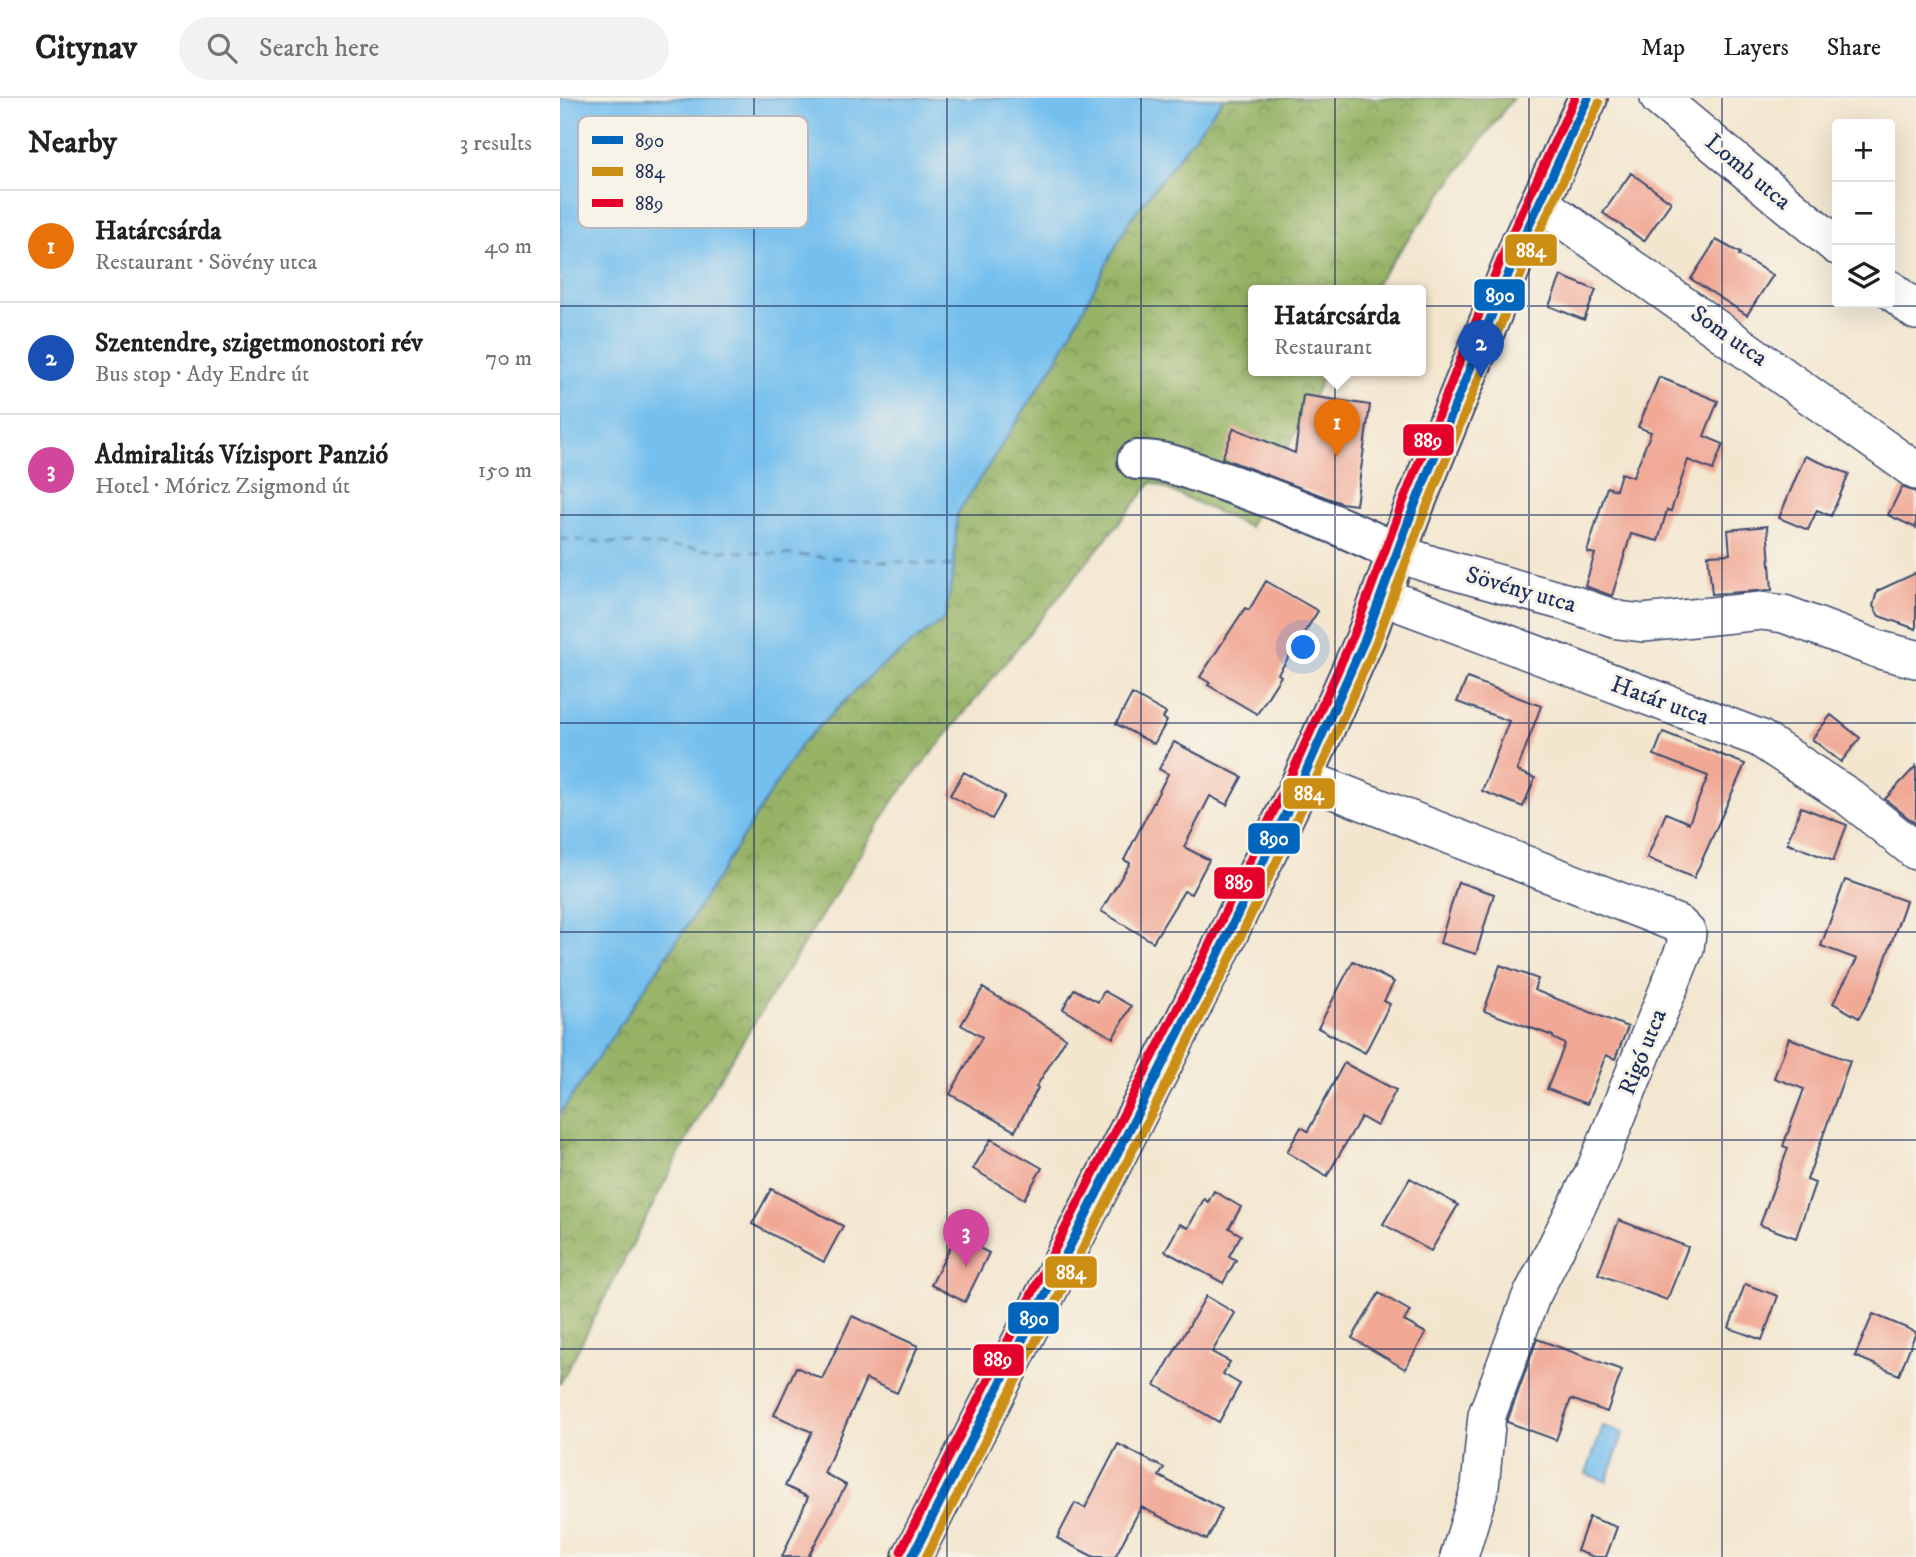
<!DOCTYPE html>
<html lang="en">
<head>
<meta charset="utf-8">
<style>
  :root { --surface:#fff; --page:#f2f2f2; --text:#202124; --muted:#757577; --line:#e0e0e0; --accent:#0f766e }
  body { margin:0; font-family:"IM FELL DW Pica",serif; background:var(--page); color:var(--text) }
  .controls { position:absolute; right:21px; top:21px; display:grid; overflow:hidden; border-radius:7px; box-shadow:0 7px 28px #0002 }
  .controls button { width:63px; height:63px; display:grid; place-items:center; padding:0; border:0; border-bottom:2px solid var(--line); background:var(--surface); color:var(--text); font:35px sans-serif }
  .you { position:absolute; left:744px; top:550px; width:24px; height:24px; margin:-18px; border:5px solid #fff; border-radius:50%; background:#1a73e8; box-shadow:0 0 0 10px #1a73e833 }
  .badge { display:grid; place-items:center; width:46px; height:46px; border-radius:50%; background:var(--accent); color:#fff; font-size:23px; font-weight:700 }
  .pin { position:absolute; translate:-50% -58px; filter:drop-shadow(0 2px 4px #0008) }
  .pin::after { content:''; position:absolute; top:37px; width:24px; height:21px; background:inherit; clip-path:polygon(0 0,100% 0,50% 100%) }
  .popup { position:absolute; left:688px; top:187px; width:178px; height:91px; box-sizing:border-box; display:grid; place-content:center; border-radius:7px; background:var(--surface); filter:drop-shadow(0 2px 5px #0005); font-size:23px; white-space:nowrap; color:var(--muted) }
  .popup b { font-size:26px; color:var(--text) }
  .popup::after { content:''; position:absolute; left:50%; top:100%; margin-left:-14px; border:14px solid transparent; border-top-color:var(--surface) }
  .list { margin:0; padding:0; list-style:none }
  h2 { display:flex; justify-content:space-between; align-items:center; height:91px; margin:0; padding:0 28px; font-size:30px }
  h2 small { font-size:23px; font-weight:400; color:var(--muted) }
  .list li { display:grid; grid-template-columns:46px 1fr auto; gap:21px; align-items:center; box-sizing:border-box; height:112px; padding:0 28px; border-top:2px solid var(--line) }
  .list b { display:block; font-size:26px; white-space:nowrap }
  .list p { margin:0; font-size:23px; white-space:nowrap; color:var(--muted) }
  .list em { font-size:23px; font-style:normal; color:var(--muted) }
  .icon { flex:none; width:38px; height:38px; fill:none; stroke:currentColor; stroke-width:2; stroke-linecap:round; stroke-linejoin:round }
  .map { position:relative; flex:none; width:1356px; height:1459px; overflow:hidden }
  header { display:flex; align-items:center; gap:42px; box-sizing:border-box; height:98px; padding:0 35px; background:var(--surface); border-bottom:2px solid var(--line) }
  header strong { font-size:33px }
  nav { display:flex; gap:38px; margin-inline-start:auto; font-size:24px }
  .search { width:490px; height:63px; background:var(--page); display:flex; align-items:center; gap:18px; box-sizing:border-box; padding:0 24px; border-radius:38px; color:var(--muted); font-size:26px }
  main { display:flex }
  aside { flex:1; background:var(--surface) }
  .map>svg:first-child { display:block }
  .forest { fill:url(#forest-crowns); stroke:#587162; stroke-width:2 }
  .water { fill:#75bfee; stroke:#4877a6; stroke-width:2 }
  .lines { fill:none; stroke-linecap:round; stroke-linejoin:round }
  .ferry { stroke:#325382; stroke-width:2; stroke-dasharray:9 7; stroke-linecap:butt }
  .building { fill:#f1a895 }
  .minor-casing { stroke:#3b4a6f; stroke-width:40 }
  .tertiary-casing { stroke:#3b4a6f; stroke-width:42 }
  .primary-casing { stroke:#3b4a6f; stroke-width:42 }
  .minor { stroke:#fff; stroke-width:37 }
  .tertiary { stroke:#fff; stroke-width:38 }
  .primary { stroke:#fabe6d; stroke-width:38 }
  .bus-1-casing { stroke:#f7f3e8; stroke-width:14 }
  .bus-2-casing { stroke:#f7f3e8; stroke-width:14 }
  .bus-3-casing { stroke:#f7f3e8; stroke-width:14 }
  .bus-1 { stroke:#0065bd; stroke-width:9 }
  .bus-2 { stroke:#cb8e13; stroke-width:9 }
  .bus-3 { stroke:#e4002b; stroke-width:9 }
  .grid { fill:none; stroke:#1b2f5e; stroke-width:2; stroke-opacity:0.55 }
  .labels { text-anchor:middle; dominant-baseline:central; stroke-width:6; stroke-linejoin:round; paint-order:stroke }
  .street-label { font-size:24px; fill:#1b2f5e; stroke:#f7f3e8 }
  .key { fill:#f7f3e8; stroke:#b5b8bf; stroke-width:2 }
  .key-label { font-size:19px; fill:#1b2f5e }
  .line-badge { stroke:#f7f3e8; stroke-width:2.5 }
  .badge-label { font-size:19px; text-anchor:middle; font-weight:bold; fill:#fff }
</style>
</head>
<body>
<header>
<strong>Citynav</strong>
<div class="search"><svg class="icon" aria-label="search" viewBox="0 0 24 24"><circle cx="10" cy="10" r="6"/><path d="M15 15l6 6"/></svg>Search here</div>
<nav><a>Map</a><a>Layers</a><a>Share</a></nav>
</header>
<main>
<aside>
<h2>Nearby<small>3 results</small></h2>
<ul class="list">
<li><span class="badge" style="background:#e8710a">1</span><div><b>Határcsárda</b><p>Restaurant · Sövény utca</p></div><em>40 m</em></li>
<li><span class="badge" style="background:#1a4fb4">2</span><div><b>Szentendre, szigetmonostori rév</b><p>Bus stop · Ady Endre út</p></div><em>70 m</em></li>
<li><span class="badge" style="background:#d1479c">3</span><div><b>Admiralitás Vízisport Panzió</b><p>Hotel · Móricz Zsigmond út</p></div><em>150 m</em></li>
</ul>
</aside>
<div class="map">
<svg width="1356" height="1459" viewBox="0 0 1356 1459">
  <defs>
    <pattern id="forest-crowns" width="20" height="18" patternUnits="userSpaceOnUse" patternTransform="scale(1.75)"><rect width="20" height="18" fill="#96b366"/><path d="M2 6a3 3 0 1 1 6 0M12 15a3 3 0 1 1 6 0" fill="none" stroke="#7a9257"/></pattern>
  </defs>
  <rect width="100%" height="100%" fill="#f7f3e8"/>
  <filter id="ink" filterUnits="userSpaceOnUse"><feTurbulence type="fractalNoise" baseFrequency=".0143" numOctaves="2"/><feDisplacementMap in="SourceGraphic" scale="14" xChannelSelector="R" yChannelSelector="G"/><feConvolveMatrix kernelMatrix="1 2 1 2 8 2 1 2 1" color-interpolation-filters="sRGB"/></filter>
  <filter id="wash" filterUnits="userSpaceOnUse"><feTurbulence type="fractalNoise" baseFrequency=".00686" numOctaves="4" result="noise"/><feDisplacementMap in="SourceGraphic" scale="28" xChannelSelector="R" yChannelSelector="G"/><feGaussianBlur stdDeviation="1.57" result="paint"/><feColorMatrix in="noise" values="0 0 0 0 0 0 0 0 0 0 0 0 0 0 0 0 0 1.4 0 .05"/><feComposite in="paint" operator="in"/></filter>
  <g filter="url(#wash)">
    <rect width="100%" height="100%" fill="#f3e6cf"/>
    <!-- forest -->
    <path class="forest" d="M664,0h289l-143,193h-117v80h73l-77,156 -97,-45 -256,315 -182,290 -154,297v-270l130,-193 111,-177 73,-72 71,-54 9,-52 3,-52 99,-153 73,-140z"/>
    <!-- water -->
    <path class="water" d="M0,0h664l-95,123 -73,140 -99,153 -3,52 -9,52 -71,54 -73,72 -111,177 -130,193z
      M1043,1328l20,7 -16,48 -21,-7z"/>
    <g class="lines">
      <!-- ferry -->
      <path class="ferry" d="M0,441l394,27"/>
    </g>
    <g id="blocks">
      <!-- building -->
      <path class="building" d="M1071,75l40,29 -27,39 -41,-28z
        M1156,142l24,13 -1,2 34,20 -26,40 -56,-36z
        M1001,178l35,14 -12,30 -35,-14z
        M1099,279l59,24 -14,35 19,8 -10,26 -25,-10 -17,51 -4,-1 -9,31 -27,-7 -19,62 -27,-10 10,-32 -8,-2 20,-65 9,3 5,-17 12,4 18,-45 -13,-5z
        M743,297l67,10 -14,100 -15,-2 -119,-45 12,-30 61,25z
        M1245,358l44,18 -18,42 -14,-6 -9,20 -29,-12z
        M1342,389l14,5v36l-28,-13z
        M1207,428l5,64 -60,4 -4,-39 22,-1 -2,-24z
        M1356,475v56l-37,-13 -6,-10 4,-15z
        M706,483l52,30 -40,63 3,2 -24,38 -49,-29 2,-2 -10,-6 45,-69 4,2z
        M907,580l74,28 -24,65 18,7 -12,29 -41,-16 27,-70 -52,-19z
        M572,596l34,19 -3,5 4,3 -13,23 -38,-20z
        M1271,617l29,23 -19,24 -29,-23z
        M1103,634l82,32 -51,114 -47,-20 19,-45 23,10 19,-47 -54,-21z
        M614,644l68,35 -15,28 -17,-9 -26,51 25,13 -18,34 -7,-3 -31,51 -52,-31 29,-48 -6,-3 44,-86 -9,-5z
        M1356,668v58l-31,-25z
        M404,674l41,24 -13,23 -42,-24z
        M1241,709l46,18 -14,36 -46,-18z
        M1285,782l61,21 -31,88 -16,29 -26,-15 24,-44 -36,-13z
        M898,784l36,12 -18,60 -36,-11z
        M793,863l41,21 -10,19 6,3 -25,49 -47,-25z
        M940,867l38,14 -4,11 94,37 -13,32 -9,-4 -19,49 -40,-15 18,-45 -12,-6v-2l-69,-25z
        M423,890l83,50 -30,49 2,1 -23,43 -65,-37 32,-57 -21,-12z
        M514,891l24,13 6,-11 27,15 -18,32 -50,-29z
        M1229,940l61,23 -43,119 8,3 -19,55 -36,-13 28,-77 -5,-2 21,-57 -30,-11z
        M784,965l52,27 -19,36 -16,-9 -34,59 -40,-24 14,-25 7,4z
        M431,1041l51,29 -18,31 -51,-30z
        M850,1080l48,27 -27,46 -48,-27z
        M211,1091l72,37 -19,36 -72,-38z
        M654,1093l27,16 -12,21 12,7 -12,21 7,4 -13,23 -58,-32 15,-27 8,4 16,-29 4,3z
        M1059,1122l69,27 -21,53 -69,-26z
        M396,1138l33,17 -24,49 -34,-17z
        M1185,1186l33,12 -16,44 -33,-12z
        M819,1195l31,18 -6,10 22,12 -21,36 -53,-31z
        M646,1198l29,17 -23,39 18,10 -7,12 17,10 -21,38 -64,-37z
        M1313,1216l43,18 -17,43 -44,-19z
        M292,1218l66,30 -21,47 -31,-14 -42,94 22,12 -38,72h-26l26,-60 -23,-11 27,-54 -38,-17 22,-48 26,12z
        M977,1241l85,31 -15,42 -36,-13 -15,41 -49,-18z
        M558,1346l46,24 -5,8 63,33 -15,31 -66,-33 -26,50h-21l-37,-19 18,-35 10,5z
        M1029,1419l28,10 -11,30h-12l-17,-6z"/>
    </g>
  </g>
  <g filter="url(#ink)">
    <use href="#blocks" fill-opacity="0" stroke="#3b4a6f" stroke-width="2"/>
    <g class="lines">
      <defs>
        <path id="minor" d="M1099,0l178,148
          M980,105l376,268
          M1330,191l26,22
          M837,455l35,12 140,39 46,16 25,3 118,-12 23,3 96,36 36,9
          M821,498l378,142 90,59 67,54
          M743,680l375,146 9,9 -2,15 -89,220 -66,131 -43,116 -7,72 -21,70"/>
        <path id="tertiary" d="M577,362c29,-1 54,11 82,20 61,21 120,44 178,73"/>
        <path id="primary" d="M352,1459l303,-596 88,-183 62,-139 47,-127 108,-267 68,-147"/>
      </defs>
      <!-- minor casing -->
      <use href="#minor" class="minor-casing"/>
      <!-- tertiary casing -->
      <use href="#tertiary" class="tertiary-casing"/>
      <!-- primary casing -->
      <use href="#primary" class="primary-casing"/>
      <!-- minor -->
      <use href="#minor" class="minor"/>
      <!-- tertiary -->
      <use href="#tertiary" class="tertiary"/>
      <!-- primary -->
      <use href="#primary" class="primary"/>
      <defs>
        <path id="bus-1" d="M352,1459l303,-596 88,-183 62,-139 47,-127 108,-267 68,-147"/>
        <path id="bus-2" d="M366,1459l300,-590 88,-184 62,-140 47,-127 108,-266 68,-147"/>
        <path id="bus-3" d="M341,1453l303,-595 88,-183 62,-139 47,-127 108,-267 66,-142"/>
      </defs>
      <!-- bus-1 casing -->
      <use href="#bus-1" class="bus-1-casing"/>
      <!-- bus-2 casing -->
      <use href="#bus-2" class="bus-2-casing"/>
      <!-- bus-3 casing -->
      <use href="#bus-3" class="bus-3-casing"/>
      <!-- bus-1 -->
      <use href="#bus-1" class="bus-1"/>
      <!-- bus-2 -->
      <use href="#bus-2" class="bus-2"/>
      <!-- bus-3 -->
      <use href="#bus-3" class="bus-3"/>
    </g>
  </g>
  <!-- grid -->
  <path class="grid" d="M194,0v1459M387,0v1459M581,0v1459M775,0v1459M969,0v1459M1162,0v1459M0,208h1356M0,417h1356M0,625h1356M0,834h1356M0,1042h1356M0,1251h1356"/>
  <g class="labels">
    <!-- street labels -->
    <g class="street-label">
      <text transform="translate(1188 74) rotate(40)">Lomb utca</text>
      <text transform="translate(1169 238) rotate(35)">Som utca</text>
      <text transform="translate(961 492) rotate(16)">Sövény utca</text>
      <text transform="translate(1100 603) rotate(20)">Határ utca</text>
      <text transform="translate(1083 954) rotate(-68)">Rigó utca</text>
    </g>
  </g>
  <!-- legend -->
  <rect x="18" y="18" width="230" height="112" rx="10" class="key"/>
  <rect x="32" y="38" width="31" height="8" fill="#0065bd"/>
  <rect x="32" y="69" width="31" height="9" fill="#cb8e13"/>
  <rect x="32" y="101" width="31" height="8" fill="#e4002b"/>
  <g class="key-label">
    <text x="75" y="49">890</text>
    <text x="75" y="80">884</text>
    <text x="75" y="112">889</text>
  </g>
  <g class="line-badge">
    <rect x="944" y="135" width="54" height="34" rx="7" fill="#cb8e13"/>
    <rect x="913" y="180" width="53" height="34" rx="7" fill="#0065bd"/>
    <rect x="842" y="325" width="53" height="34" rx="7" fill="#e4002b"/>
    <rect x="722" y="679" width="54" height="33" rx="7" fill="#cb8e13"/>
    <rect x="687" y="724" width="54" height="33" rx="7" fill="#0065bd"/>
    <rect x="653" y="768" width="53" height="34" rx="7" fill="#e4002b"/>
    <rect x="484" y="1157" width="54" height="34" rx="7" fill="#cb8e13"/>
    <rect x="447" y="1203" width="53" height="34" rx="7" fill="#0065bd"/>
    <rect x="412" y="1245" width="53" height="34" rx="7" fill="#e4002b"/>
  </g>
  <g class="badge-label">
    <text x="971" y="159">884</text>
    <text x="940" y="204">890</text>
    <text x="868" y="349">889</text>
    <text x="749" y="702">884</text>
    <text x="714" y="747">890</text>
    <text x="679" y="791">889</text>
    <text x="511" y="1181">884</text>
    <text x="474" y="1227">890</text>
    <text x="438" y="1268">889</text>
  </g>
</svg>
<div class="controls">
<button>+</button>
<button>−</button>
<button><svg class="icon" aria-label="layers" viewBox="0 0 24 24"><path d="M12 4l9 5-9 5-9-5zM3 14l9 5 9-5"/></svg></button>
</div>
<div class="you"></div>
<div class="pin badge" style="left:777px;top:359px;background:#e8710a">1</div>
<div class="popup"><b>Határcsárda</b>Restaurant</div>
<div class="pin badge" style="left:921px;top:280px;background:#1a4fb4">2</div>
<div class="pin badge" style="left:406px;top:1169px;background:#d1479c">3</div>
</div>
</main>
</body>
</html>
